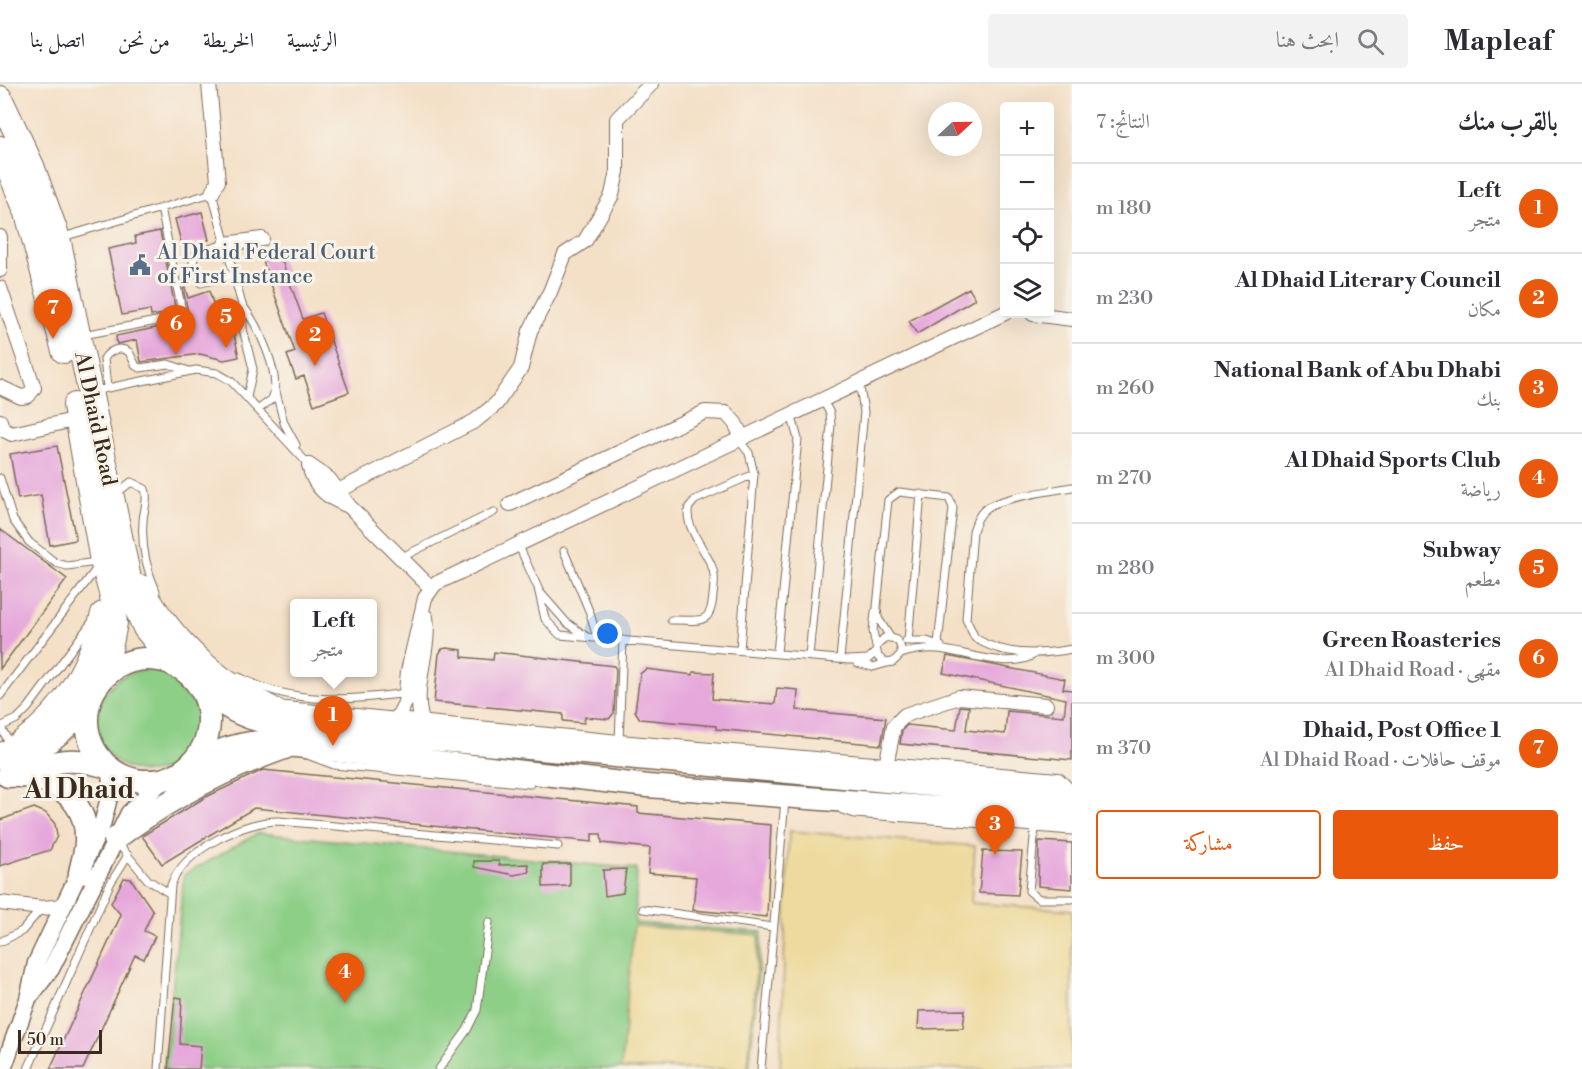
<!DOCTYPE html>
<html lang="ar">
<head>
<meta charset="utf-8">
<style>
  :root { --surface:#fff; --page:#f2f2f3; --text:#2b2b33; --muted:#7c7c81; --line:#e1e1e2; --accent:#ea580c }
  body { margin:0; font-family:"Libre Bodoni",Amiri,serif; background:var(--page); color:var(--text); direction:rtl }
  .controls { position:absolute; right:18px; top:18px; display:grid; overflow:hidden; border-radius:6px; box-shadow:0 6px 24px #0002 }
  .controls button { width:54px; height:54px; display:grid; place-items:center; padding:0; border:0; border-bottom:2px solid var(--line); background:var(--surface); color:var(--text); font:30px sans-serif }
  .compass { position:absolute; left:928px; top:18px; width:54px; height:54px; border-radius:50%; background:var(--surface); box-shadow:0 6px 24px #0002; rotate:68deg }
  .scale { position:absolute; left:18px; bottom:15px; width:84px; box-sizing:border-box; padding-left:6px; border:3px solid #3b2a1e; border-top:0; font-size:16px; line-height:21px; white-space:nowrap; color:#3b2a1e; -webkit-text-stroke:4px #f7f3e8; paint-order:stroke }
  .you { position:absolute; left:608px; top:550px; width:21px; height:21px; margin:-15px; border:4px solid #fff; border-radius:50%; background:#1a73e8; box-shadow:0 0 0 9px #1a73e833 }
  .badge { display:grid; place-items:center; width:39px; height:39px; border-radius:50%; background:var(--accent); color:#fff; font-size:20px; font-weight:700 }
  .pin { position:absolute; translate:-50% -50px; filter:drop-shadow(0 2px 3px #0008) }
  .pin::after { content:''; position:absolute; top:32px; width:21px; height:18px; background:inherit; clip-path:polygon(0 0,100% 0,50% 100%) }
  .popup { position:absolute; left:290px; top:515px; width:87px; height:78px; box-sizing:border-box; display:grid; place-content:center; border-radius:6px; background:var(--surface); filter:drop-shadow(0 2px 4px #0005); font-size:20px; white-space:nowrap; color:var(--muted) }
  .popup b { font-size:22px; color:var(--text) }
  .popup::after { content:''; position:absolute; left:50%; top:100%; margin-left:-12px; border:12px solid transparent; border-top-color:var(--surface) }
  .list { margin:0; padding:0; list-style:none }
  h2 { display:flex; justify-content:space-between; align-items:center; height:78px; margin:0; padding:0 24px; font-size:26px }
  h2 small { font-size:20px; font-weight:400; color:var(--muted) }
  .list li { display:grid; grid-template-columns:39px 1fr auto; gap:18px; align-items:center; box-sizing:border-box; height:90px; padding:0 24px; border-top:2px solid var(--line) }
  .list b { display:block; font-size:22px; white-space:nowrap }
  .list p { margin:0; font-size:20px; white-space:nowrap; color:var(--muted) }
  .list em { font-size:20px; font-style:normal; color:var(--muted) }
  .actions { display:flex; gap:12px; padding:18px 24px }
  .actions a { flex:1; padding:14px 0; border:2px solid var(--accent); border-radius:6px; text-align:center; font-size:21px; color:var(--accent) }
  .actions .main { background:var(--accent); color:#fff }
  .icon { flex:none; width:33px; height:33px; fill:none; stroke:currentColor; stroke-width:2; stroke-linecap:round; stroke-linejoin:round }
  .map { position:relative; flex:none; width:1072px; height:985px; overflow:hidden; direction:ltr }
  header { display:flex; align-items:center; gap:36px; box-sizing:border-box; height:84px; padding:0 30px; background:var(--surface); border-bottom:2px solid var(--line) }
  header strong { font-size:28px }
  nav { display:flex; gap:33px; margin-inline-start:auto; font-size:21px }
  .search { width:420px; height:54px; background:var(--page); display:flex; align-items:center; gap:15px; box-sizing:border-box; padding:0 21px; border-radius:6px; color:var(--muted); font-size:22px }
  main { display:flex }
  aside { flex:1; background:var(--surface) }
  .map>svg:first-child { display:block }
  .green { fill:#8dcf87; stroke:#647c52; stroke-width:1.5 }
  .sand { fill:#eeda9e; stroke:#94825e; stroke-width:1.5 }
  .building { fill:#e6a7db }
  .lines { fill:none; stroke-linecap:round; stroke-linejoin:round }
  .service-casing { stroke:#7c6a59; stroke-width:9 }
  .minor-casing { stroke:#7c6a59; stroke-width:16 }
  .tertiary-casing { stroke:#7c6a59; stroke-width:19 }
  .trunk-casing { stroke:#7c6a59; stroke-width:25 }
  .motorway-casing { stroke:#7c6a59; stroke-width:26 }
  .service { stroke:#fff; stroke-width:7 }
  .minor { stroke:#fff; stroke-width:14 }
  .tertiary { stroke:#fff; stroke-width:16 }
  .trunk { stroke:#fff; stroke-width:22 }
  .motorway { stroke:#fff; stroke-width:24 }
  .labels { text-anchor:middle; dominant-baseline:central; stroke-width:6; stroke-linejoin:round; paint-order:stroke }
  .service-label { font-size:21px; fill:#4e5e75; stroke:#f7f3e8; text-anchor:start }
  .street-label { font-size:21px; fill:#3b2a1e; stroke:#f7f3e8 }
  .district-label { font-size:27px; font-weight:bold; fill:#3b2a1e; stroke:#f7f3e8 }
</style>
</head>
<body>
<header>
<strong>Mapleaf</strong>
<div class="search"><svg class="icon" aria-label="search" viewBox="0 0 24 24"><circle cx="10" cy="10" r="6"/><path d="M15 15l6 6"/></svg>ابحث هنا</div>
<nav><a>الرئيسية</a><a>الخريطة</a><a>من نحن</a><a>اتصل بنا</a></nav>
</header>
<main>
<aside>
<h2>بالقرب منك<small>النتائج: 7</small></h2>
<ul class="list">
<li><span class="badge">1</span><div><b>Left</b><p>متجر</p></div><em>180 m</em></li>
<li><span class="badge">2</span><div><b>Al Dhaid Literary Council</b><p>مكان</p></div><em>230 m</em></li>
<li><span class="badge">3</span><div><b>National Bank of Abu Dhabi</b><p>بنك</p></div><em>260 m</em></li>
<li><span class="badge">4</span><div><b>Al Dhaid Sports Club</b><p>رياضة</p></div><em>270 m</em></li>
<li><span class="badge">5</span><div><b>Subway</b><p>مطعم</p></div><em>280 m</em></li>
<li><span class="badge">6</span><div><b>Green Roasteries</b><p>مقهى · Al Dhaid Road</p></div><em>300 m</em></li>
<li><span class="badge">7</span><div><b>Dhaid, Post Office 1</b><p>موقف حافلات · Al Dhaid Road</p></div><em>370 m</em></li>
</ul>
<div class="actions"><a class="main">حفظ</a><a>مشاركة</a></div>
</aside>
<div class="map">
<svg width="1072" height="985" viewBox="0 0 1072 985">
  <rect width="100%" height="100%" fill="#f7f3e8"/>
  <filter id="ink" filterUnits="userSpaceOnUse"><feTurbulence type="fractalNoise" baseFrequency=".0167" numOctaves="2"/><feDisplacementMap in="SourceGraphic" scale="12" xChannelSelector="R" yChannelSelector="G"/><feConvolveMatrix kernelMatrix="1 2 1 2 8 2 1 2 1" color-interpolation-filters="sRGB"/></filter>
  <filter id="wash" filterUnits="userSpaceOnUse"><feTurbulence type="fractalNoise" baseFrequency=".008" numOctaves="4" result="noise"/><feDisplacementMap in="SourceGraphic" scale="24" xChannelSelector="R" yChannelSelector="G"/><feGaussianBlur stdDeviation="1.35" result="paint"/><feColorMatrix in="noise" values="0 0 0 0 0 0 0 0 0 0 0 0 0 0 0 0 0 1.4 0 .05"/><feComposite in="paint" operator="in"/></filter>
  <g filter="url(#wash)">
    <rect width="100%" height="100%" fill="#f4e0c7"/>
    <!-- green -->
    <path class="green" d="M97 637a51 51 0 1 1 102 0a51 51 0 1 1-102 0Z
      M258,749l379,36 -2,54 127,9 -13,137h-585l20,-194z"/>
    <!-- sand -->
    <path class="sand" d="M789,747l186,15 -4,57 101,7v159h-292z
      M634,842l125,9 -11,134h-127z"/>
    <g id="blocks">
      <!-- building -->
      <path class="building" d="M202,128l7,28 -27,6 -7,-27z
        M160,147l16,81 -25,4 -1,-6 -28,5 -14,-66 28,-6 -1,-7z
        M277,163l26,72 18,-6 28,79 -35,13 -10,-29 -8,3 -9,-24 8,-3 -35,-99z
        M185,204l3,10 21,-7 12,36 11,-2 7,32 -15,3 -24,-6 -59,8 -4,-22 -20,4 -1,-8 63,-13 2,7 7,1 3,-6 -8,-36z
        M969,204l6,11 -58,35 -8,-13z
        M57,362l19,94 -26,5 -9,-50 -23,4 -8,-45z
        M0,445l67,50 -67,90z
        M447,564l15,2v7l31,3 1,-8 120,14 2,3 -2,44 -5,6 -24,-2 -1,6 -21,-2v-7l-129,-12 5,-48 3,-5z
        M947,572l118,23 -2,10 9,1v70l-172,-16 2,-14 5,-5 49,5 4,-24 9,1 -3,23 39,4 2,-23 57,5 2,-17 -123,-26z
        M646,585l47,6v-3l21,1 -2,26 63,5 2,-16 21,2 -1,20 89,8 -5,27 -165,-16v-3l-76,-7 -5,-8 5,-37z
        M263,686l375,37v6l133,12 -4,92 -74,-7 3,-33 -48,-4 2,-25 -48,-5 -1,-9h-9v8l-338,-34 -92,56 -20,-28 62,-38z
        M34,724l12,5 9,11 2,12 -7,14 -50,16v-46z
        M1039,757l33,2v46l-34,-3z
        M983,767l39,1 -4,43 -39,-2z
        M474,777h25v4l29,-1 1,8 -15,3 -40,-8z
        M543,780h27v22l-27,1z
        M626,785l-3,24 -18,3 -2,-26z
        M124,794l7,1 22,32 -9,20 11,5 -11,23 -9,-4 -52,114h-33l71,-154 -10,-12z
        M175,913l7,1 -2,46 21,2 -2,23h-31z
        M965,926l-2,18 -45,1 1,-18z"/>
    </g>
  </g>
  <g filter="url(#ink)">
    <use href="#blocks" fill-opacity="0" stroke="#7c6a59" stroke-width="1.5"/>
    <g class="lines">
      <defs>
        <path id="service" d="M161,124l24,118
          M63,153l149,-44 30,112 1,24 10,40 -6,28
          M225,160l-29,9 -3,9 8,21 33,-8
          M242,221c15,18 41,71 30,94l-13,10
          M83,251l100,-19
          M107,303l-3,-28c5,-9 16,-13 25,-7l7,14 4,2 28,-4 21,7
          M93,307l103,-21 21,3 14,8 78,84
          M276,308l8,31 12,22
          M738,355l11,14 5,21 -14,176
          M0,394l13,42 16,22 27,21 11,3 30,-4
          M1072,403c-20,4 -69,10 -84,20 -9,6 -12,15 -15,24l-7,88 9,19c28,18 66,17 97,11
          M117,409l14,-11 14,7c4,11 -2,22 -2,33 -2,24 3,46 13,69
          M518,460l20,44 7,31 15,16 289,25 19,-1 8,-7
          M564,467l26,62 7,25
          M400,474l94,-46
          M539,507l27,31 21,15
          M875,528l-2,19 5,26 9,6 6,-1 8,-8c1,-11 -5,-18 -17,-16l-7,8
          M671,536c27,-1 40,8 42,-25 1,-9 3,-19 -1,-28 -6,-17 -29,-41 -23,-60l6,-7 59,-26
          M890,553l-12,-19 -1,-11 11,-107 11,-8 50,6 4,10 -15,136
          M906,557h21l14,5
          M908,557l13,-147
          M777,569l21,-214 -7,-25
          M901,570c12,-4 24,-6 37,-5 28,3 76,23 99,3
          M809,572l22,-231 -1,-12 -8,-14
          M840,575l24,-247 -5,-31
          M857,579l16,4 14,-4
          M239,593c54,28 109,24 168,16
          M0,612l97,-128
          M0,641l10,20
          M0,643l17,-8 11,-11 63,-85
          M619,658l4,-102
          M310,672l24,9 196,19
          M842,726l13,4 217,17
          M1035,743l-6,64 10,8h33
          M116,757l32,39 21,13
          M643,825l130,18
          M0,858l22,-11 19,-22
          M28,985l82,-185 18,-29
          M158,985l13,-184c13,-35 72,-64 108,-64l279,25
          M439,985l28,-39 10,-20 12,-88
          M761,985l24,-269"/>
        <path id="minor" d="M209,0l9,97 -6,12
          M0,153v33
          M225,160l37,-5
          M0,204l34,100 -6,8 -7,1 -21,-10
          M1033,230l39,5
          M0,337l2,8 10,5 66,-15
          M309,381l20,14 20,27 81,81
          M309,381c5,23 19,33 40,41
          M340,406l135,-69 21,-17 25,-36 9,-37 20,-39 15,-38 20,-13 27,-46 5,-24v-52l34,-35
          M510,420l195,-92 21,1 9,10 7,14
          M286,625l333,33 439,38 14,14
          M396,636l9,-17 3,-32 17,-73 10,-14 570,-271
          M423,639c-13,-33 8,-71 3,-106
          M886,682l8,-40 11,-11 54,-18 87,8
          M0,819l42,5 22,-2"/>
        <path id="tertiary" d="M32,910l19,-25 78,-156 36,-35
          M3,985l25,-70 8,-36 66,-138 9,-35 -1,-22"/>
        <path id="trunk" d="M87 636a61 61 0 1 1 122 0a61 61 0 1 1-122 0Z
          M198,601c27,23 44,33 79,40l795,73
          M6,678c35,-11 60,-30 82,-59
          M18,689c37,-12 55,-18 92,-5
          M179,689c27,-17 50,-29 82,-31l387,44 424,32
          M8,692c39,-2 80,19 78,65 0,10 -4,21 -6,32
          M115,755c54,-41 109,-70 172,-92"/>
        <path id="motorway" d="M0,14l32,68 26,72 76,365 11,25 31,38
          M0,64l27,65 37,138
          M75,321l27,156 10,35 3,27 -7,36 -10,24
          M141,503c43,73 92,106 168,140
          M0,673c57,-34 87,-79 103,-143"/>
      </defs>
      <!-- service casing -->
      <use href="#service" class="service-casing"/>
      <!-- minor casing -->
      <use href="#minor" class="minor-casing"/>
      <!-- tertiary casing -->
      <use href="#tertiary" class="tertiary-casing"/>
      <!-- trunk casing -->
      <use href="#trunk" class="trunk-casing"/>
      <!-- motorway casing -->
      <use href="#motorway" class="motorway-casing"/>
      <!-- service -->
      <use href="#service" class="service"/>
      <!-- minor -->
      <use href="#minor" class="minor"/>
      <!-- tertiary -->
      <use href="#tertiary" class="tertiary"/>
      <!-- trunk -->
      <use href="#trunk" class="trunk"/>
      <!-- motorway -->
      <use href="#motorway" class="motorway"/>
    </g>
  </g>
  <!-- icons -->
  <defs>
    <symbol id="civic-bare" viewBox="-9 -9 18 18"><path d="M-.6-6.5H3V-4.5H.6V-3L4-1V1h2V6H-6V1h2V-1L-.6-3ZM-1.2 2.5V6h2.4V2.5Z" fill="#5c6f8a" stroke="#f7f3e8" stroke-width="2.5" paint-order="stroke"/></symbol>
  </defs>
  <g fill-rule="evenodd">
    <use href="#civic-bare" x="125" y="166" width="30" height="30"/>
  </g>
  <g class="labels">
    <!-- service labels -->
    <g class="service-label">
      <text x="157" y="169">Al Dhaid Federal Court<tspan x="157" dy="24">of First Instance</tspan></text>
    </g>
    <!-- street labels -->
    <g class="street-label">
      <text transform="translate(95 335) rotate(78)">Al Dhaid Road</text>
    </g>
    <!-- district labels -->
    <g class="district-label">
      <text x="79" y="706">Al Dhaid</text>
    </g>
  </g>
</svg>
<div class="controls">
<button>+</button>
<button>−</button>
<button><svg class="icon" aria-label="locate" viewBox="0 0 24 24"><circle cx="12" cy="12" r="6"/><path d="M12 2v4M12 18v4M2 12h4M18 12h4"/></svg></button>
<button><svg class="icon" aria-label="layers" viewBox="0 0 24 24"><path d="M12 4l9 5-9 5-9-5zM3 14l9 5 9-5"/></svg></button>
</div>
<svg class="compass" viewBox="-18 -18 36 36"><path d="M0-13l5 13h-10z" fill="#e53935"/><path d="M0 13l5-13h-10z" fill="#7c7c81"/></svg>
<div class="scale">50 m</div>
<div class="you"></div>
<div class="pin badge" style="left:333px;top:662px">1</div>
<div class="popup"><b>Left</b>متجر</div>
<div class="pin badge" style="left:315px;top:282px">2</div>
<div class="pin badge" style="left:995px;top:771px">3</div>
<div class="pin badge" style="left:345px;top:919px">4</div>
<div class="pin badge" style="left:226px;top:264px">5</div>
<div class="pin badge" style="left:176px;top:271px">6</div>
<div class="pin badge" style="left:53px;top:255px">7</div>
</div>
</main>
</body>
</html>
